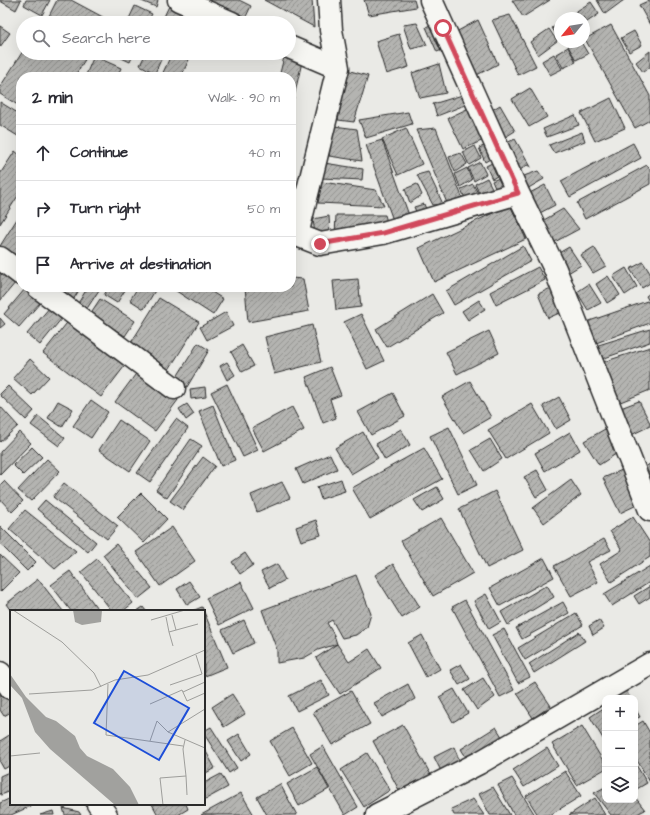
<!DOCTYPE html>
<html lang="en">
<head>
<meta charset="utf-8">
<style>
  :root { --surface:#fff; --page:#f2f2f3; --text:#2b2b33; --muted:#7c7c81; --line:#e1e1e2 }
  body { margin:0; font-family:"Architects Daughter",sans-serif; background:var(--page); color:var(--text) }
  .controls { position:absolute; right:12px; bottom:12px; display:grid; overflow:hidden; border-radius:8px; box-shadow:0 4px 16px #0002 }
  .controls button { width:36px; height:36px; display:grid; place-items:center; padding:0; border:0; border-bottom:1px solid var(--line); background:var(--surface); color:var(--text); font:20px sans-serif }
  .compass { position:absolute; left:554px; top:12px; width:36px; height:36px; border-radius:50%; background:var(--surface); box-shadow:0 4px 16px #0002; rotate:240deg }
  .stop { position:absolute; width:12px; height:12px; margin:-9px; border:3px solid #d1495b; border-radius:50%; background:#fff }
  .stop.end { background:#d1495b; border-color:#fff; box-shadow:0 1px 4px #0008 }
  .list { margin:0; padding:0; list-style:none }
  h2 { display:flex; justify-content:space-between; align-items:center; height:52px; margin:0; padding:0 16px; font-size:17px }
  h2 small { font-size:13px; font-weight:400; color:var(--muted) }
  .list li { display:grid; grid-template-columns:26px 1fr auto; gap:12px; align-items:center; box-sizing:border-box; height:56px; padding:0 16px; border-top:1px solid var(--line) }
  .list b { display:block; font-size:15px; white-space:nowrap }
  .list em { font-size:13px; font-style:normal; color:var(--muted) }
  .icon { flex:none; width:22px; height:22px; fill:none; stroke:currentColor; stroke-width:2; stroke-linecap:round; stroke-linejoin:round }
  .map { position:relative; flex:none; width:650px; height:815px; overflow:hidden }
  .search { position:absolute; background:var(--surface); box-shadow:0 4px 16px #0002; left:16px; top:16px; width:280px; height:44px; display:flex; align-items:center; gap:10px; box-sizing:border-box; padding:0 14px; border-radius:22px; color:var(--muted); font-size:15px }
  .panel { position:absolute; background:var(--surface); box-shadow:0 4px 16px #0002; left:16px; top:72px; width:280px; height:220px; border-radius:16px }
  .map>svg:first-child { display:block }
  .building { fill:url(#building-hatch); stroke:#2b2b2b }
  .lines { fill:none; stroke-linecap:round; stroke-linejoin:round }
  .street-casing { stroke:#2b2b2b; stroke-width:25 }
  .street { stroke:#f6f6f2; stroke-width:22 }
  .route { stroke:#d1495b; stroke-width:5 }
  .inset-road { fill:none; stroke:#9e9e9b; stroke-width:1 }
  .view { fill:#1d4ed8; fill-opacity:0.15; stroke:#1d4ed8; stroke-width:2 }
  .inset-edge { fill:none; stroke:#2b2b2b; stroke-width:2 }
</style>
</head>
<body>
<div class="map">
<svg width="650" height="815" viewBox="0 0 650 815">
  <defs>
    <pattern id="building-hatch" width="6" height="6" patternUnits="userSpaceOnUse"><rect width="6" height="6" fill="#b4b4b1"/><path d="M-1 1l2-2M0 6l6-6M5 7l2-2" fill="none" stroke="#939390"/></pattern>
  </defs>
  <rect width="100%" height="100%" fill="#eaeae6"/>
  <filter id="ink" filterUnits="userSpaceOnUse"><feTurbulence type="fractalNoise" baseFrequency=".025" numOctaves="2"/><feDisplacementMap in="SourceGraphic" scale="8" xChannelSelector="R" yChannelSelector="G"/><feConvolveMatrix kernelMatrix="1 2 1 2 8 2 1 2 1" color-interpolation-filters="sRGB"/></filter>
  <g filter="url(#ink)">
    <!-- building -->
    <path class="building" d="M0,0h21l-5,10 -16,-9z
      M26,0h24l-8,15 -18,-10z
      M57,0h14l43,23h-61l-6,-3z
      M139,0h19l-2,7z
      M191,0h48l12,6 -8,17h-7z
      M264,0h48l2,27z
      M364,0h50l2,7 -47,8z
      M512,0h38l-27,17z
      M597,0h27l-19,14z
      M650,0v25l-11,-20z
      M591,2l8,12 -15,10v-6h-10l-2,-4z
      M170,4l14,7 -6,12h-17z
      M135,6l17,8 -5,9h-20z
      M193,14l13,6 -2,3h-15z
      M510,15l26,51 -18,9 -26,-55z
      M478,20l20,44 -23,12 -19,-44z
      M436,22l11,26 -10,4 -11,-25z
      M417,23l10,22 -16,4 -8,-24z
      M560,23v18l-8,-13z
      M611,25l39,71v24l-15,8 -50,-89z
      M0,26l10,7 -10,14z
      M549,29l8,12 -19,14 -8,-13z
      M634,31l8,14 -13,7 -8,-14z
      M399,34l10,33 -23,7 -10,-33z
      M575,42h6l7,12 -12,6 -8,-14z
      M568,47l8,15 -13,6 -7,-14z
      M23,51v2h56l7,5 -12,19h-53v30l-21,-13v-7z
      M650,51v16l-7,5 -7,-10z
      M114,53h20l-4,9 -17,-8z
      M146,53h18l-9,20 -15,-8z
      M172,53h20l-11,24h-20z
      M554,54l8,15 -12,6 -8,-14z
      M94,56l27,12 -4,9h-32z
      M284,57l18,5 -9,39 -2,-1v-23h-12z
      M439,64l7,29 -26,5 -8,-25z
      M347,70l21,6 -14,46 -16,-2z
      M133,72l10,5h-12z
      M530,88l17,29 -18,10 -17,-28z
      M469,93l1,10 -33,13 -4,-12z
      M611,98l14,30 -30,13 -14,-28z
      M0,102l21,13v23l-21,-13z
      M500,105l15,26 -16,10 -15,-26z
      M471,107l15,32 -23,10 -15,-31z
      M408,112l4,12 -46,14 -7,-18z
      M575,115l4,10 -32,12 -4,-8z
      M334,126l23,3 5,32 -33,-5z
      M406,128l16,36 -24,11 -16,-36z
      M436,128l26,69 -15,6 -31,-73z
      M582,132l3,9 -31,12 -5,-8z
      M515,139l16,28 -4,-2 -12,9 -13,-29z
      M382,140l28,78 -16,5 -28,-78z
      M491,143l6,12 -12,7 -6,-14z
      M633,143l8,15 -71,39 -9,-16z
      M475,146l6,12 -12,7 -6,-13z
      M15,151l6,5v35l-21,33v-50z
      M461,153l6,11 -12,8 -6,-15z
      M498,160l6,12 -12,7 -6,-13z
      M480,162l6,12 -12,7 -6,-13z
      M324,163l39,6 -1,11 -41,-2z
      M647,165l3,5v14l-65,35 -8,-16z
      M467,168l5,12 -12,7 -5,-13z
      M538,171l6,8 -19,11 -7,-12z
      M428,172l15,32 -10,1 -16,-30z
      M504,176l6,12 -12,7 -6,-14z
      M487,178l6,12 -12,8 -6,-14z
      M322,182l54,8 8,16 -66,-3z
      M417,184l5,11 -12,8 -5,-14z
      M473,184l6,11 -12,8 -6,-14z
      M545,185l10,20 -19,10 -10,-20z
      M424,204l2,5 -9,5 -3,-7z
      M510,205l16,34 -92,43 -15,-34z
      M563,209l16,20 -30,16 -12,-21z
      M336,215h49l2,7 -52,13z
      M329,216l1,18 -15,1 -2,-16z
      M17,219l4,2v43l-21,-13v-5z
      M523,246l8,15 -77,44 -8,-14z
      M291,247l4,1 -4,19z
      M569,247l12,18 -13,8 -11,-19z
      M594,247l12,19 -13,7 -12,-18z
      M643,262l7,11v10l-8,5 -12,-19z
      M538,267l7,13 -49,25 -6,-13z
      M626,268l11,19 -12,8 -12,-19z
      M0,269l16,13 -16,19z
      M608,276l12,19 -13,8 -11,-19z
      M291,278l12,1 6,32 -61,11 -3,-35h46z
      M358,279l3,28 -25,3 -3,-29z
      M589,284l12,19 -13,7 -11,-18z
      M64,287h17l-8,13 -12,-8z
      M88,287h13l-15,23 -9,-5z
      M109,287h18l-10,16 -13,-8z
      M138,287h16l2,2 -12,20 -14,-9z
      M170,287h34l19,12 -10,16z
      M553,287l11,24 -16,7 -10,-24z
      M25,289l15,14 -21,24 -15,-13z
      M650,293v10l-4,-7z
      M432,294l11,19 -56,34 -11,-18z
      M159,298l40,24 -31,49 -39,-25z
      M100,299l35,22 -10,15 -35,-22z
      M479,300l6,9 -17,11 -6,-9z
      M647,301l3,4v18l-62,23 -10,-21z
      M50,307l12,11 -22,27 -13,-11z
      M226,312l7,14 -26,14 -7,-13z
      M361,314l23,47 -17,8 -23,-47z
      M0,318l5,6 -5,4z
      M70,319l57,44 -26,34 -58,-44z
      M312,325l9,37 -47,12 -9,-37z
      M650,329v13l-51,18 -7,-13z
      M489,331l10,22 -42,21 -11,-22z
      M198,343l11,7 -22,37 -12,-7z
      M242,345l12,21 -12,6 -11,-20z
      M650,347v43l-37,15 -16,-41z
      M30,359l19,18 -17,18 -19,-17z
      M227,362l8,13 -8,5 -7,-14z
      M330,367l11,28 -11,4 6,19 -13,5 -17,-46z
      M138,371l40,29 -23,31 -40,-29z
      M470,381l21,36 -28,16 -21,-36z
      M227,384l31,66 -15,7 -32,-65z
      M8,386l26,25 -8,9 -26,-25v-1z
      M205,387l1,10 -15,2 -1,-10z
      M393,393l12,23 -34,19 -13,-23z
      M559,397l12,23 -15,9 -13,-23z
      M91,400l17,12 -17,26 -18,-12z
      M58,401l15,8 -11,18 -14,-9z
      M639,401l11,22v3l-21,10 -11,-27z
      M187,404l7,10 -8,6 -7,-11z
      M532,404l17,29 -43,26 -18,-29z
      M213,405l22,55 -14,6 -22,-55z
      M0,406l18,20 -18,16z
      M292,407l12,23 -40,21 -12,-23z
      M38,416l27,22 -6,8 -28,-21z
      M176,419l12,9 -38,54 -13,-9z
      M119,420l31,21 -20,30 -31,-21z
      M449,427l28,58 -19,9 -28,-58z
      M401,429l9,16 -25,15 -9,-16z
      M605,429l14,23 -20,13 -15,-24z
      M19,432l12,11 -31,32v-23z
      M363,432l15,26 -27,16 -16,-26z
      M570,432l10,18 -35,21 -10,-18z
      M191,439l11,7 -35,52 -11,-8z
      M490,439l12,20 -18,12 -13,-21z
      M32,447l10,10 -19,18 -10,-10z
      M424,448l18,31 -72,40 -18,-31z
      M330,454l7,15 -34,15 -7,-15z
      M203,457l12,9 -32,44 -13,-9z
      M47,459l13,12 -29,30 -13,-11z
      M650,464v16l-7,-12z
      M537,470l11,20 -12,7 -12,-20z
      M622,470l17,34 -19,9 -17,-35z
      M341,479l4,12 -24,8 -4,-12z
      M571,480l10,15 -37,28 -11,-15z
      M4,481l19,20 -11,11 -12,-13v-14z
      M282,482l8,16 -33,14 -6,-17z
      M64,483l54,43 -11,13 -54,-42z
      M437,487l7,12 -22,13 -8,-12z
      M495,491l28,59 -36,18 -28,-59z
      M141,493l26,26 -23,24 -27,-26z
      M45,500l51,42 -8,10 -51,-43z
      M25,510l51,41 -21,18 -46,-40z
      M633,517l17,26v14l-39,25 -11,-18 22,-14 -12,-19z
      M441,518l32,55 -40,23 -32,-55z
      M316,520l5,15 -20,6 -5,-14z
      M0,526l36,36 -9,9 -27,-27z
      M172,527l23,34 -35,25 -24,-34z
      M604,539l7,11 -24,12 11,20 -27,14 -17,-30z
      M116,544l36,44 -14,11 -35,-44z
      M245,553l8,12 -13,9 -8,-12z
      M0,555l19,18 -19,19z
      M544,558l10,19 -54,29 -10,-18z
      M97,559l36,44 -10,8h-11l-31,-39z
      M277,564l8,16 -15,8 -9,-16z
      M393,564l27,43 -18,11 -27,-43z
      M650,566v16l-38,24 -8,-12z
      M70,571l29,40h-28l-20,-26z
      M356,575l15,39 -4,13 -11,8 -14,3 -10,-18 -5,3 7,12 3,9 -19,6 -14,8 -27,5v-13l-15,-40z
      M38,579l25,32h-52l-5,-7z
      M189,581l11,16 -13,8 -10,-16z
      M241,582l13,26 -35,17 -13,-27z
      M547,585l7,12 -46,28 -7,-13z
      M650,586v11l-11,7 -5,-8z
      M486,594l15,28 -12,7 -15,-28z
      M465,600l49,90 -14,7 -48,-90z
      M563,602l6,11 -47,26 -6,-11z
      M143,607l3,4h-9z
      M202,607l2,4h-12z
      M204,612l23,55 -22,9 -1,-3z
      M576,613l7,12 -58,35 -7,-12z
      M244,620l10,23 -21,10 -11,-23z
      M599,620l5,8 -11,7 -4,-9z
      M504,629l26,48 -12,6 -26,-48z
      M579,632l6,9 -51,32 -5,-9z
      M422,635l18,34 -14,8 -18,-34z
      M337,644l12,18 20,-13 12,19 -41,26 -24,-36z
      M461,664l9,15 -11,6 -9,-15z
      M483,678l12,19 -18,13 -13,-20z
      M321,680l8,15 -32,16 -8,-15z
      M535,682l16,24 -18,12 -16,-25z
      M408,684l7,15 -33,18 -8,-14z
      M0,686l11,15v11l-7,4 -4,-6z
      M454,689l14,24 -15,9 -14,-25z
      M626,690l4,8h-21z
      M351,691l19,33 -38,21 -19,-33z
      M232,694l13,20 -21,13 -12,-20z
      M635,708l5,9 -5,2z
      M602,709l3,5v28l-15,-25z
      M643,721l7,12v49l-15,-25v-31z
      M403,725l28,50 -31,17 -27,-51z
      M582,726l23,38v5l-28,16 -25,-41z
      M211,727l26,41 -8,5 -25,-39v-3z
      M496,727l8,13 -35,22 -8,-13z
      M292,728l20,35 -22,13 -20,-35z
      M11,734v31l-7,4 -4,-7v-21z
      M239,734l12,20 -10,7 -13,-20z
      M323,746l35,61 -13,8 -35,-61z
      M454,747l7,17 -19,9 -8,-16z
      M204,748l11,20 -11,6z
      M547,748l11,18 -34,21 -11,-17z
      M367,753l23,37 -26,17 -23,-37z
      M635,763l12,20 -12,7z
      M317,767l12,22 -30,17 -12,-22z
      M11,771v20l-10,4 -1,-3v-16z
      M565,771l16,25 -31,19h-12l-12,-19z
      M221,774l7,13 -24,13v-17z
      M512,778l23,37h-21l-16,-30z
      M280,784l17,31h-30l-10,-18z
      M493,787l17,28h-20l-11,-21z
      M605,787v13h30v-3l10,13 -10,5h-24l-17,-22z
      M241,793l13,22h-53z
      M11,798v6h20v2l-20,9h-11v-12z
      M595,798l10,17h-36z
      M473,799l11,16h-30l-3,-6z
      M152,804h34l2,5 -10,6h-20z
      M63,808l16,4 2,3h-16z
      M53,811l1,4h-14z"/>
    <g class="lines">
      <defs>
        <path id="street" d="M179,0l53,23
          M329,0l2,30 7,38 -41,167 23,9 63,-11 135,-40
          M431,0l87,193 37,76 95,241
          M289,47l49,21
          M0,258l21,16
          M38,287l136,101
          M0,673l11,15
          M98,804l8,11
          M377,815l102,-52 171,-99"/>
      </defs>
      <!-- street casing -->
      <use href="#street" class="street-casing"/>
      <!-- street -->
      <use href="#street" class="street"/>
    </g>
  </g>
  <g class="lines" filter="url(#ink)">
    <!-- route -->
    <path class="route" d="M320,244l63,-11 135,-40 -75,-165"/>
  </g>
  <!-- overview -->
  <g transform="translate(10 610)">
    <rect width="195" height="195" fill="#eaeae6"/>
    <path d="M92,0l-1,12 -19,3 -7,-3 -2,-12zM0,64l16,23 20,20 10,4 19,15 5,12 7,8 26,13 17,18 9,18h-24l-65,-56 -15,-17 -13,-34 -12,-13z" fill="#a1a19e"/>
    <path class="inset-road" d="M3,0l49,32 32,31 7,14M162,5l4,15M156,7l3,15 29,-8M141,10l34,-10M159,22l4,14M98,74l-2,51 77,11M160,75l32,-11 -6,-19M173,82l22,-10M19,84l63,-4 23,-10 33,-5 57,-25M140,94l32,-14 5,11 18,-8M158,122l37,-23M140,131l7,-20 11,11 37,16M0,146l30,-3M176,166l1,19M153,195l-3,-27 26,-2 -3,-27 2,-9"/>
    <path class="view" d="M114,61l65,37 -30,52 -65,-37z"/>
    <rect width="195" height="195" class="inset-edge"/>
  </g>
</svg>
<div class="controls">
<button>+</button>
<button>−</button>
<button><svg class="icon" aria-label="layers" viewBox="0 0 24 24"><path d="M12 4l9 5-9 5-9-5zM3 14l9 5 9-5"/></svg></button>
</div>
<svg class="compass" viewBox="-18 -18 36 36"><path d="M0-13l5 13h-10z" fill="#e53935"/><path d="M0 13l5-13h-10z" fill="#7c7c81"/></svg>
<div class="stop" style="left:443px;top:28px"></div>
<div class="stop end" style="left:320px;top:244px"></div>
<div class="search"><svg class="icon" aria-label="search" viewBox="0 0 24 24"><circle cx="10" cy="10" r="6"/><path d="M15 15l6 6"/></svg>Search here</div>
<section class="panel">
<h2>2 min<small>Walk · 90 m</small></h2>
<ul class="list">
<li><svg class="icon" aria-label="ahead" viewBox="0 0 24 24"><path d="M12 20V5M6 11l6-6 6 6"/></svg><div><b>Continue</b></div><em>40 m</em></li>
<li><svg class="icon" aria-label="right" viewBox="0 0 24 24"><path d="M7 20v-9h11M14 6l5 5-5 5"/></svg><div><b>Turn right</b></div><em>50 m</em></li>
<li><svg class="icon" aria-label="arrive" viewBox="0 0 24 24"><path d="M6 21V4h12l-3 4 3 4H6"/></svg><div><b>Arrive at destination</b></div></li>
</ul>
</section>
</div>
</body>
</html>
